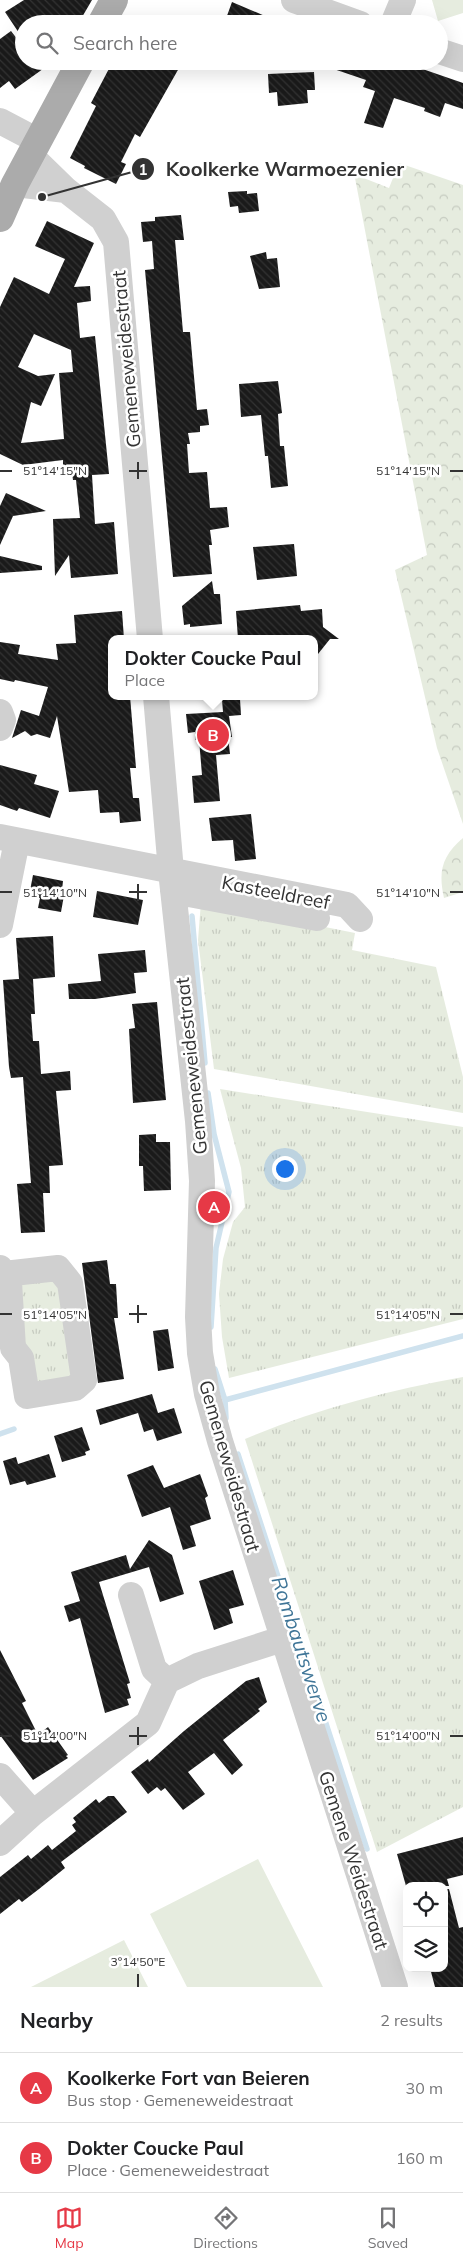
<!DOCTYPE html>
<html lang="en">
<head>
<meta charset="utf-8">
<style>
  :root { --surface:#fff; --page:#f2f2f2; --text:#202124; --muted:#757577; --line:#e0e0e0; --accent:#e63946 }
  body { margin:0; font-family:Mulish,sans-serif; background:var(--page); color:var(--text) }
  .controls { position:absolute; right:15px; bottom:15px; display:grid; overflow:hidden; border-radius:10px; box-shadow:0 5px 20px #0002 }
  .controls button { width:45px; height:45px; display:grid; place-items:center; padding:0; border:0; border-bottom:1px solid var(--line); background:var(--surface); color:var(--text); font:25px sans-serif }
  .you { position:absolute; left:284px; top:1168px; width:18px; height:18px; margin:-12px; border:4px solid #fff; border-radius:50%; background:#1a73e8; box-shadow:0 0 0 8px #1a73e833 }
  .badge { display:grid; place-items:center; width:32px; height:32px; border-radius:50%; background:var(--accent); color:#fff; font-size:16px; font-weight:700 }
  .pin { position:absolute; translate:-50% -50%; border:2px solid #fff; box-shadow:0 1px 5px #0006 }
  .popup { position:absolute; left:108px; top:635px; width:210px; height:65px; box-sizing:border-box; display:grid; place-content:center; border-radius:10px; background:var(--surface); filter:drop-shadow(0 1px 4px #0005); font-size:16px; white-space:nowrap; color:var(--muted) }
  .popup b { font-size:19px; color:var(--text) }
  .popup::after { content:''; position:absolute; left:50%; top:100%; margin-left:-10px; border:10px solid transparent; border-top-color:var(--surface) }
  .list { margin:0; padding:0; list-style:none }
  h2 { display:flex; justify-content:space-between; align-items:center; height:65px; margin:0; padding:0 20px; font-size:21px }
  h2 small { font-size:16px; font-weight:400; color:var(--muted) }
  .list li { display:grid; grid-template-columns:32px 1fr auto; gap:15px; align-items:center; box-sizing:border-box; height:70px; padding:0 20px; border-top:1px solid var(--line) }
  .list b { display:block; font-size:19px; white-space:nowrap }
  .list p { margin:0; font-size:16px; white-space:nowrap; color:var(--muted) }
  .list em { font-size:16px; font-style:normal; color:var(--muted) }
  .icon { flex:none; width:28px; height:28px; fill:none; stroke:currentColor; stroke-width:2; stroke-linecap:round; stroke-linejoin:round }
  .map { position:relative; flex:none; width:463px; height:1987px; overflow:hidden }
  .search { position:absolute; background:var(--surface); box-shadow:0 5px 20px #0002; left:15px; right:15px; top:15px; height:55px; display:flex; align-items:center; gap:12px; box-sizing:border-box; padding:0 18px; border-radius:28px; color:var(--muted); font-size:19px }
  .sheet { height:205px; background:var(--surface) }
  nav { display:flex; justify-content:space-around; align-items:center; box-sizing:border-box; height:70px; border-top:1px solid var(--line); background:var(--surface); font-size:14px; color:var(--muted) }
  nav a { display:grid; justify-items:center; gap:2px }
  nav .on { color:var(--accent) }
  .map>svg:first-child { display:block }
  .grass { fill:url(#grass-tufts) }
  .park { fill:url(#park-crowns) }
  .pitch { fill:#e6ecdf }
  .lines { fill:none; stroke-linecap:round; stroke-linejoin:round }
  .stream { stroke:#cfe2ee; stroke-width:5.5 }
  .building { fill:url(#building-back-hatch); fill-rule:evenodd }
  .minor { stroke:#d0d0d0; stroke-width:26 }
  .major { stroke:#ababab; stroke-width:28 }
  .ticks { fill:none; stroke:#333; stroke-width:2 }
  .labels { text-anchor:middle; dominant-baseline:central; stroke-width:5; stroke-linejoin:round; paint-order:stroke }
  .street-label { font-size:19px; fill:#333; stroke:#fff }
  .water-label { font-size:20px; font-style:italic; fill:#3f7597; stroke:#fff }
  .ticks-label { font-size:12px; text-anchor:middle; fill:#333; stroke:#fff; stroke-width:5; stroke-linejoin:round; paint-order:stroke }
  .leader { fill:none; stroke:#333; stroke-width:2 }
  .callout-dot { fill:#333; stroke:#fff; stroke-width:2 }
  .mark-label { font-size:15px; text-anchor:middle; font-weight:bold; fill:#fff }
  .callout-label { font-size:20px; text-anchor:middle; font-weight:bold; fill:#333; stroke:#fff; stroke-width:5; stroke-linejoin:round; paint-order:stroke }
</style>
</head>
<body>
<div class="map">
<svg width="463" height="1987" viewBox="0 0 463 1987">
  <defs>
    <pattern id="grass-tufts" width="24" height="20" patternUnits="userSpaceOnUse" patternTransform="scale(1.25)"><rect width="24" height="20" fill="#e6ecdf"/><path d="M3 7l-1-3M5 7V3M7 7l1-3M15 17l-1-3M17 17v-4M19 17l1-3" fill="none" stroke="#c6cbc0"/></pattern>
    <pattern id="park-crowns" width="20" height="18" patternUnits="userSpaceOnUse" patternTransform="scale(1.25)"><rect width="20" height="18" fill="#e6ecdf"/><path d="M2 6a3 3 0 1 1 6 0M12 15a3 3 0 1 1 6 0" fill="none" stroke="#c6cbc0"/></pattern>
    <pattern id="building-back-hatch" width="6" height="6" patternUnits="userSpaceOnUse" patternTransform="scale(1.25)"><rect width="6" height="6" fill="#1a1a1a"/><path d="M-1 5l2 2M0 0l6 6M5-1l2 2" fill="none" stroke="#333"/></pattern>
  </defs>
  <rect width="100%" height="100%" fill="#fff"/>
  <!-- grass -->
  <path class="grass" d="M201,902l154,31 -3,17 84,17 27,110v36l-249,-44 -16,-129z
    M220,1089l243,38v192l-234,59 -7,-41 -3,-43 4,-35 10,-37 12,-15 -4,-39z
    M23,1278h35l14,98 -9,9 -35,-5 -8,-94z
    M463,1377v430l-86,45 -132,-413c68,-29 144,-49 218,-62z"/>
  <!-- park -->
  <path class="park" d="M399,163l64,22v639l-26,-76 -42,-178 32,-15 -72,-377 1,-3 33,13z
    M463,838v54l-19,6c-6,-27 -2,-42 19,-60z"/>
  <!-- pitch -->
  <path class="pitch" d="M432,0h31v13l-25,8z
    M258,1859l65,128h-136l-37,-73z
    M124,1940l24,47h-117z"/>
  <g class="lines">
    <!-- stream -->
    <path class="stream" d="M192,916l13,147
      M208,1093l6,41 15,58 -13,56 -5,79
      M215,1369l10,31
      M226,1418l-1,-18 238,-64
      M0,1434l14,-5
      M238,1454l129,395"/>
  </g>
  <!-- building -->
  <path class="building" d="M24,0h68l-14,24h-54l-5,9 -14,-21z
    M232,2l47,20 -1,2h-54z
    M11,31l13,17v13h30l-39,28 -6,-8 -9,7v-49z
    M113,61h70l-43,76 -5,-3 -14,28 5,2 -10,20 -32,-16 1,-2 -15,-8 26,-52 -5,-3z
    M320,61h78l13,4 52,18v26l-18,-6 -5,14 -16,-6 1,-3 -31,-10 -11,30 -19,-5 11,-32 -12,-4 3,-7 -47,-16z
    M314,72l1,18h-8l1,13 -30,3 -1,-14 -8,1 -1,-19z
    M247,191v3l10,-1 2,18 -20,2 -1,-7 -8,1 -2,-15z
    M181,215l3,25h-9l8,92h7l7,78 10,-1 2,16 -9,1v6l-12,1 2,11h-3l2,29 18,-1 3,36 17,-1 2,20 -19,3 2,15h-3l3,29 -39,3 -28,-307 9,-1 -2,-28 -9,1 -2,-20 14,-1v-4z
    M47,221l47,22 -20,44 16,-1 1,15 -14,2 3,35 15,-2 14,138 -17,1 3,49 19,-2 4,52 -47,4 -2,-23 -14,21 -2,-57 27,-1 -4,-38h-3l-2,-14 -8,1v-7l-40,5 -23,-11v-147l14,-30 35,17 16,-35 -30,-13zM34,334l37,16 2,22 -14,1 5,66 -43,4 10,-41 10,4 14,-32 -17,2 -20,-9z
    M266,252l1,7 10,-1 3,29 -21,2 -9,-33z
    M278,381l4,32 -4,1 2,32h4l4,40 -17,2 -3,-32h-3l-4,-41 -20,2 -2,-33z
    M6,493l40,18 -33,5 -13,29v-39z
    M294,544l3,32 -40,4 -4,-33z
    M0,556l42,10v4l-42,3z
    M212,581l2,13h6l2,30 -32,3v-3l-6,1 -2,-19z
    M300,605l1,6 21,-2 1,18 16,12h-9l-16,20v-20h-76l-2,-28z
    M122,611l2,28h-12v57h18l6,72h-6l3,30h6l2,23 -21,2 -1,-11 -19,1 -2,-23 -29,2 -12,-76 -7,22 -13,-4 -6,2 -6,-5 -13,7 9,-28 18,6 9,-29 -33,-7 -1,2 -14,-3v-37l20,3 -2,9 40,6 -2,-16 20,-1 -2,-28z
    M240,699l1,16 -12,1 3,21h-4l2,17 -14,1 4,46 -26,2 -2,-27 10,-1 -3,-36 -4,1v-8l-7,1 -2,-19 37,-2 -1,-12z
    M0,765l37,10 -3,9 25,7 -9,27 -31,-10 -2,3 -17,-6z
    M251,814l5,45 -21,2 -2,-21 -21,1 -3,-23z
    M33,875l30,6 -1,9h3l-4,22 -23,-4 2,-10 -11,-2z
    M97,891l46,9 -5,25 -45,-8z
    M53,936l2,41 -22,2 2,35h-4l2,27h6l2,33 29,-3 1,19 -15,1 7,74 -14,1 1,27h-7l2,39 -24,1 -4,-49 14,-1 -5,-65 -3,-41 -12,1 -2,-11 -6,-87 16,-1 -3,-41z
    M145,950l2,22 -13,1 2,20 -41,6h-26l-1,-15 33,-3 -3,-27z
    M157,1002l9,98 -33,3 -4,-74 6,-1 -3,-24z
    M156,1134v8h14l1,48 -27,1 -1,-25h-4v-31z
    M107,1260l3,24h6l2,34h-4l10,61 -26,4 -16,-120z
    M168,1329l6,39 -16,3 -5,-40z
    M152,1394l6,19 16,-5 8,25 -25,8 -4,-12 -9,3 -6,-19 -38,12 -4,-15z
    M82,1427l8,23 -5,2 1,3 -24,7 -8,-26z
    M49,1454l7,23 -29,8 -2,-4 -15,4 -7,-24 13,-4 2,7z
    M153,1465l11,23 36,-14 8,22 -3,2 6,21 -21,7 6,20 -13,4 -13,-43 -28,10 -15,-42z
    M149,1540l23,15 12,39 -24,8 -11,-35 -50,15 31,101 -3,1 4,14 -4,1 2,6 -24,8 -25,-95 -11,4 -5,-16 16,-5 -9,-29 55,-17 4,14z
    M233,1570l11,35 -15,4 4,14 -19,7 -15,-49z
    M0,1650l26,51 -4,2 16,32 10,-8 20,28 -2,1 2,2 -35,22 -33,-45z
    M259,1677l8,25 -9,7 2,2 -37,29 20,25 -11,10 -18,-22 -26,19 17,22 -22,16 -18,-22 -4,3 -4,-4 -9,7 -17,-22 17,-13 1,3 35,-31 62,-50z
    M108,1796h6l13,16 -66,50 4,6 -26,21 -17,13 -3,-3 -19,15v-37l28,-22 3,4 17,-14 4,5 24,-19 -4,-6 4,-3 -3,-4 23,-19 3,4z
    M463,1837v38l-16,4 2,7h-43l-9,-32z
    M444,1889h5l10,39 4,-1v60h-28l-5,-19h14z"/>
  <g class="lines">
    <!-- minor -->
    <path class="minor" d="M294,0l66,24
      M393,24l10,-24
      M439,51l24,8
      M0,121l38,20
      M30,155l36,35 37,29 13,23 34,397
      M15,184l51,6
      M156,696l15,175 27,250 4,60 -4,136 2,36 7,41 13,47 175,546
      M0,712l3,8 -3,8
      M0,837l347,68 13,14
      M173,891l144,27
      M0,925l17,-84
      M0,1268l9,14 4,66 8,10 6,38 48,-8 9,-8 -14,-97 -12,-15 -54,6
      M131,1595l23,74 13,12
      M0,1776l33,37
      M0,1843l33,-30 115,-90 19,-42 31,-15 84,-27"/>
    <!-- major -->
    <path class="major" d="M101,24l13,-24
      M0,218l15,-34 66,-123"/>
  </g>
  <!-- ticks -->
  <path class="ticks" d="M138,462v17M0,471h12M129,471h18M450,471h13M138,884v17M0,892h12M129,892h18M450,892h13M138,1305v18M0,1314h12M129,1314h18M450,1314h13M138,1727v18M0,1736h12M129,1736h18M450,1736h13M138,1974v13"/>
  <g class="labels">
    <!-- street labels -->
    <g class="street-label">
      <text transform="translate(126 359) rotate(-95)">Gemeneweidestraat</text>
      <text transform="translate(276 892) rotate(11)">Kasteeldreef</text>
      <text transform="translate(191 1066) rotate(-96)">Gemeneweidestraat</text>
      <text transform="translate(230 1466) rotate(74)">Gemeneweidestraat</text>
      <text transform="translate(354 1860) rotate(72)">Gemene Weidestraat</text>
    </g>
    <!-- water labels -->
    <g class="water-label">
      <text transform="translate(302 1649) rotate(72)">Rombautswerve</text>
    </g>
  </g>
  <g class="ticks-label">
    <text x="55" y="475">51°14'15"N</text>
    <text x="408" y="475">51°14'15"N</text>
    <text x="55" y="897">51°14'10"N</text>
    <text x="408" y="897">51°14'10"N</text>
    <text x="55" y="1319">51°14'05"N</text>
    <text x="408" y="1319">51°14'05"N</text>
    <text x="55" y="1740">51°14'00"N</text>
    <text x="408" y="1740">51°14'00"N</text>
    <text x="138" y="1966">3°14'50"E</text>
  </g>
  <!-- callouts -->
  <path class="leader" d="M42 197L143 169"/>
  <g class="callout-dot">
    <circle cx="42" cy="197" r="5"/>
    <circle cx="143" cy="169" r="12"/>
  </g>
  <g class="mark-label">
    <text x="143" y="175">1</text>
  </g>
  <g class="callout-label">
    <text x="285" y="176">Koolkerke Warmoezenier</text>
  </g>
</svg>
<div class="controls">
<button><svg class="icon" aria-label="locate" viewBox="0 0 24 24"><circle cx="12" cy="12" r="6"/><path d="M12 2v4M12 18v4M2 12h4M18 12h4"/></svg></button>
<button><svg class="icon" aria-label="layers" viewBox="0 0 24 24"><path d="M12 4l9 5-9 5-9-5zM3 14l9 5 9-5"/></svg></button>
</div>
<div class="you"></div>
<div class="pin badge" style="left:214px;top:1207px">A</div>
<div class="pin badge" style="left:213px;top:735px">B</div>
<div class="popup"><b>Dokter Coucke Paul</b>Place</div>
<div class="search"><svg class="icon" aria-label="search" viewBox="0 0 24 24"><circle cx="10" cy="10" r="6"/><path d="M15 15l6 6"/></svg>Search here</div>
</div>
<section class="sheet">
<h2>Nearby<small>2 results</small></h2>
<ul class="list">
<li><span class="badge">A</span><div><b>Koolkerke Fort van Beieren</b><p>Bus stop · Gemeneweidestraat</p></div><em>30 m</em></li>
<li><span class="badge">B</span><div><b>Dokter Coucke Paul</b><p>Place · Gemeneweidestraat</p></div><em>160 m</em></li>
</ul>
</section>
<nav>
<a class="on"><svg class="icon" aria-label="map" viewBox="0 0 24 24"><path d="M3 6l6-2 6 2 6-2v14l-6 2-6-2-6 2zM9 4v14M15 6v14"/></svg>Map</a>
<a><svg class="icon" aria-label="directions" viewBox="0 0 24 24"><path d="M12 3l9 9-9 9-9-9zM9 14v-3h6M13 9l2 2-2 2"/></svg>Directions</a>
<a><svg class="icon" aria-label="saved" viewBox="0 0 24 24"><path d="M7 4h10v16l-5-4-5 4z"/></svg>Saved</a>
</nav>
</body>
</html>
